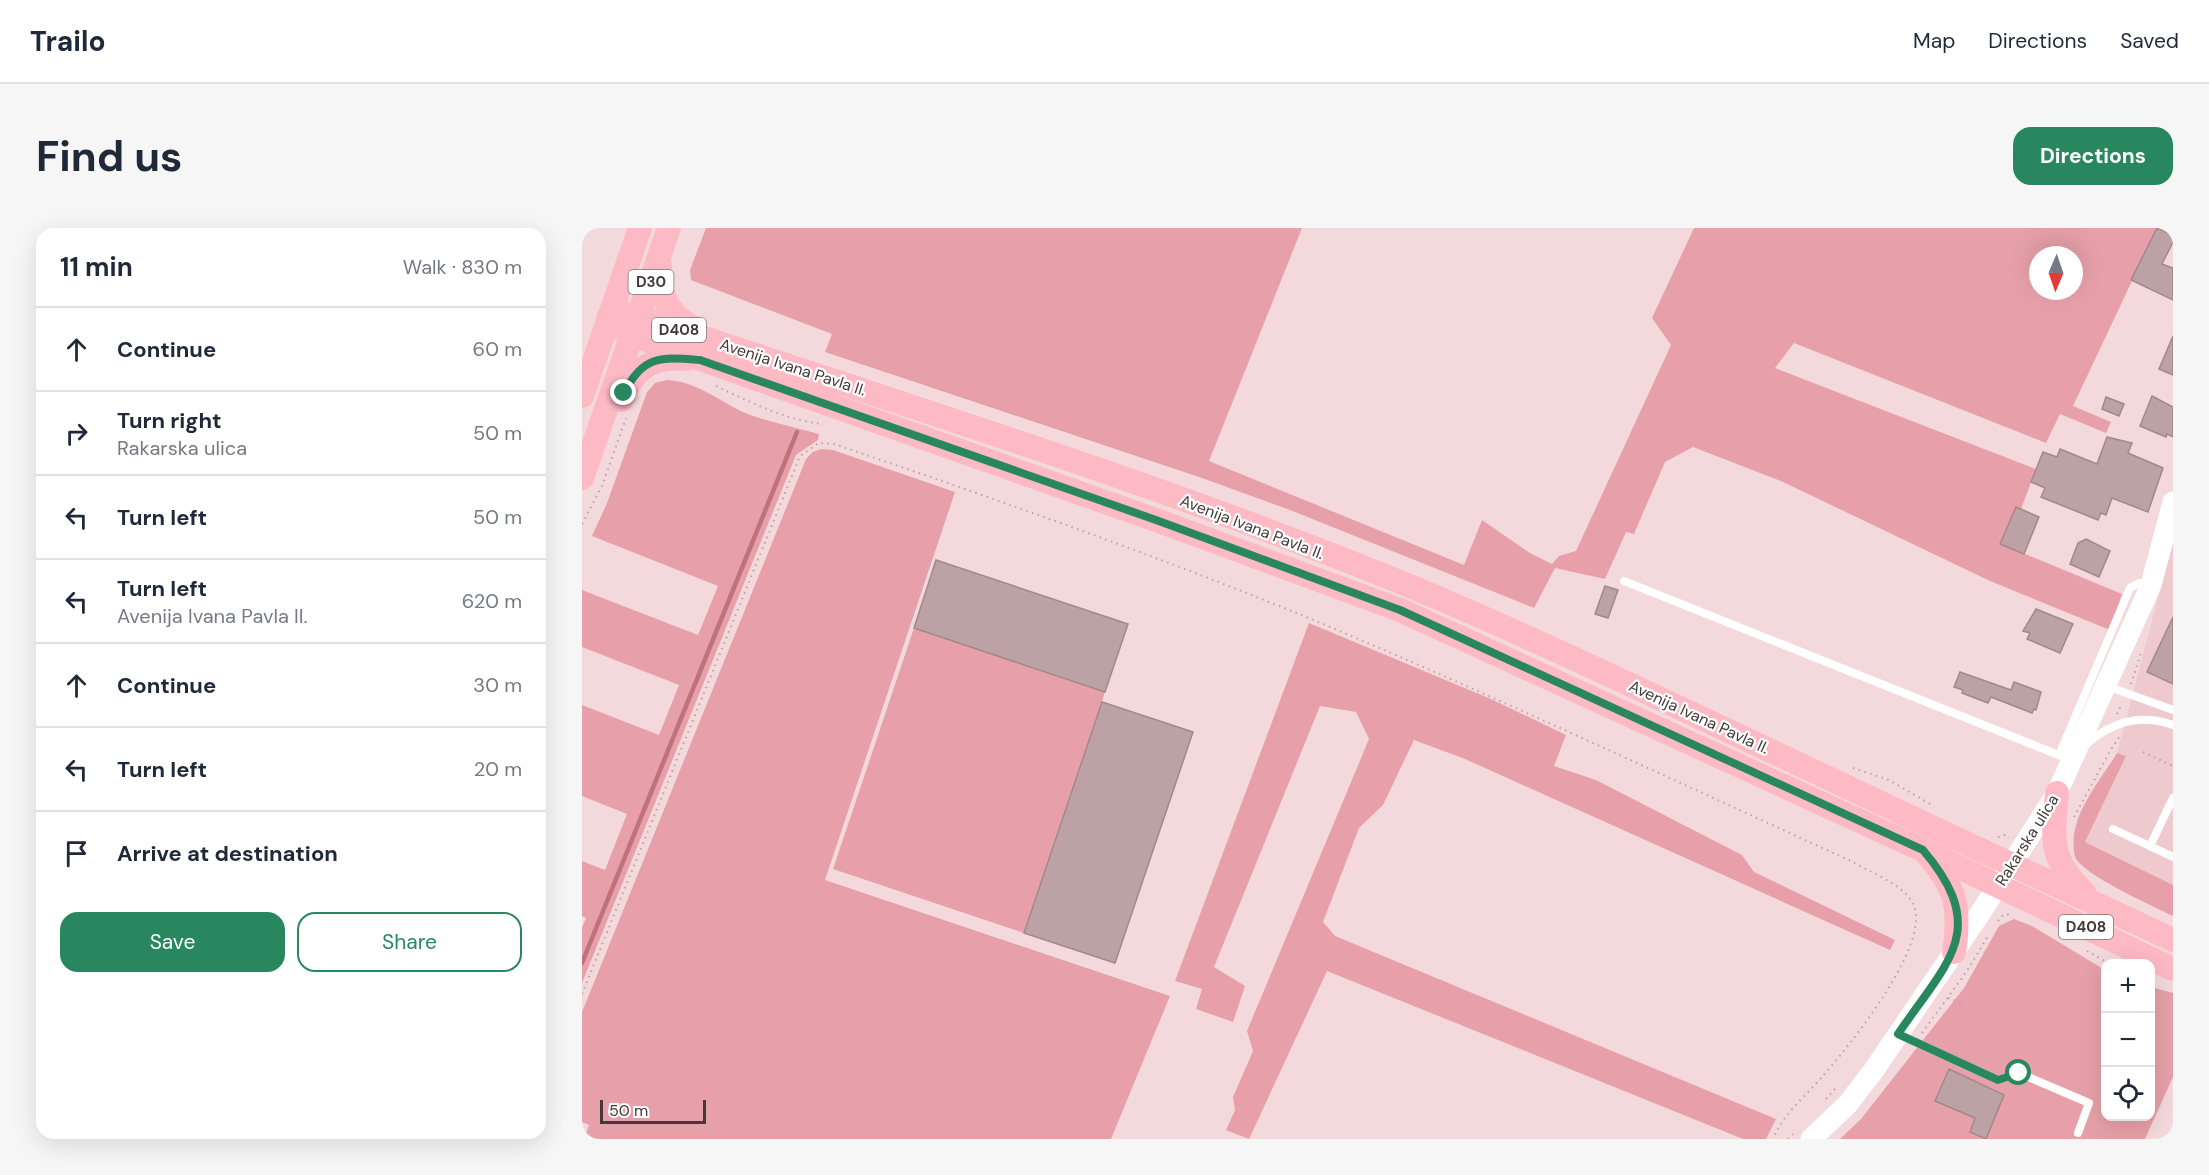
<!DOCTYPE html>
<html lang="en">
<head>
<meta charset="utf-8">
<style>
  :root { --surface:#fff; --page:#f6f6f7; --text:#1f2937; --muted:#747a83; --line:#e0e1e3; --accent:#28875f }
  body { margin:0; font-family:"DM Sans",sans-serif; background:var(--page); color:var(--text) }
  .controls { position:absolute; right:18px; bottom:18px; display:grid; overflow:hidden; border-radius:12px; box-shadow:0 6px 24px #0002 }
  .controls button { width:54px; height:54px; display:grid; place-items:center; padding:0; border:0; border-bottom:2px solid var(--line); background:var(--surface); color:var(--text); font:30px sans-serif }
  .compass { position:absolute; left:1447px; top:18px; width:54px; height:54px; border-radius:50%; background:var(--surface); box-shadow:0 6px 24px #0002; rotate:182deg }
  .scale { position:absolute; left:18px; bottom:15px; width:106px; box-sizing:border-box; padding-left:6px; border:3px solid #44393a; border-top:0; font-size:16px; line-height:21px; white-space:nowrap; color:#44393a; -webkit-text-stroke:4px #fff; paint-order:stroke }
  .stop { position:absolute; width:18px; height:18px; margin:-14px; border:4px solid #28875f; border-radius:50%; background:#fff }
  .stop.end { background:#28875f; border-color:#fff; box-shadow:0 2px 6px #0008 }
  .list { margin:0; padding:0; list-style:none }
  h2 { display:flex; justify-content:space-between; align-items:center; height:78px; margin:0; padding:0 24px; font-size:26px }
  h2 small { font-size:20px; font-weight:400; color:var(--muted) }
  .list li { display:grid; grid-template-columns:39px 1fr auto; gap:18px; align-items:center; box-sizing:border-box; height:84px; padding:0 24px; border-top:2px solid var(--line) }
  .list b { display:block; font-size:22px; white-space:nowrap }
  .list p { margin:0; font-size:20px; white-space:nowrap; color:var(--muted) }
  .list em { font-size:20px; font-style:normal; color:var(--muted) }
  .actions { display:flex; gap:12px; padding:18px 24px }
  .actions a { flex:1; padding:14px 0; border:2px solid var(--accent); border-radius:18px; text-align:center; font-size:21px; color:var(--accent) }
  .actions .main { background:var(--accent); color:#fff }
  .icon { flex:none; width:33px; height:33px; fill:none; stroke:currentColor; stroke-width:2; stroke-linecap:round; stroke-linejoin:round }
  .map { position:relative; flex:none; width:1591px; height:911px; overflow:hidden; border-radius:18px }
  header { display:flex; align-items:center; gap:36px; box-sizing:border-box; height:84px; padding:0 30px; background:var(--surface); border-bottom:2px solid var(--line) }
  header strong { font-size:28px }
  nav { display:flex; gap:33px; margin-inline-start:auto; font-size:21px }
  .intro { display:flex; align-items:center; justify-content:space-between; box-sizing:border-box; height:144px; padding:0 36px }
  h1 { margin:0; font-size:42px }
  .button { padding:15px 27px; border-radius:18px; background:var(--accent); color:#fff; font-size:21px; font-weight:700 }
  main { display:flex; gap:36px; padding:0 36px }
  aside { flex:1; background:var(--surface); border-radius:18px; box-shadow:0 6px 24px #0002 }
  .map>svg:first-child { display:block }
  .built { fill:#eecace }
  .green { fill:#e7a0a9; fill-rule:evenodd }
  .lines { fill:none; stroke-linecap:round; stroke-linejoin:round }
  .stream { stroke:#bf727d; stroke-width:4.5 }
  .building { fill:#bca2a5; stroke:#a1888b; stroke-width:1.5 }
  .path { stroke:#b8a2a5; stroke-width:2; stroke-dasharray:1.5 4.5; stroke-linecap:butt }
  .service { stroke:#fff; stroke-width:8 }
  .secondary { stroke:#fff; stroke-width:21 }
  .primary { stroke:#fdb9c4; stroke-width:24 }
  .route { stroke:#28875f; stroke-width:8 }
  .labels { text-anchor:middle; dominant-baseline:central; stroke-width:4.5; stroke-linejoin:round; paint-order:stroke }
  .shield { fill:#fff; stroke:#7c7475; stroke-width:1.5 }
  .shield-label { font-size:15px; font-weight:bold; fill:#44393a }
  .street-label { font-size:16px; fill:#44393a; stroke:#fff }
</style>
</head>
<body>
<header>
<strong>Trailo</strong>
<nav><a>Map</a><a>Directions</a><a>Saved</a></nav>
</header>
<div class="intro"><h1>Find us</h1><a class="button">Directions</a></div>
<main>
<aside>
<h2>11 min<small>Walk · 830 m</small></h2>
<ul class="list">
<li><svg class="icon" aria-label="ahead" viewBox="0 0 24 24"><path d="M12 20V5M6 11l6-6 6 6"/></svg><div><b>Continue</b></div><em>60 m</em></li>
<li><svg class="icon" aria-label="right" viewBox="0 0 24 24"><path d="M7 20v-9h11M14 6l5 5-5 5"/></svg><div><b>Turn right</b><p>Rakarska ulica</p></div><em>50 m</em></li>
<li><svg class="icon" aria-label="left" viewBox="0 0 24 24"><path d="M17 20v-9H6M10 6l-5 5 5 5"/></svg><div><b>Turn left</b></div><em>50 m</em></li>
<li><svg class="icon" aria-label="left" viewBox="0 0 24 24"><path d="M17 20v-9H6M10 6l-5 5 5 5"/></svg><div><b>Turn left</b><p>Avenija Ivana Pavla II.</p></div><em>620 m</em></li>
<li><svg class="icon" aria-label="ahead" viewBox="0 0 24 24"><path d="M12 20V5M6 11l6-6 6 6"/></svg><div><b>Continue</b></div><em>30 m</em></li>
<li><svg class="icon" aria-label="left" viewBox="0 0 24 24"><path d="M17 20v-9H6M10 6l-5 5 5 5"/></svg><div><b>Turn left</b></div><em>20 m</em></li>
<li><svg class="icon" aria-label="arrive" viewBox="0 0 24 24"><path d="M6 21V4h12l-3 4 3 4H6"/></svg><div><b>Arrive at destination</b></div></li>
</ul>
<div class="actions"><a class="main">Save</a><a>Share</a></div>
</aside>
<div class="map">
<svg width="1591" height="911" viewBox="0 0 1591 911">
  <rect width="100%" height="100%" fill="#f4d9dc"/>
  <!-- built -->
  <path class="built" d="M1591,313v344l-88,-43 41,-86 -9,-3z"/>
  <!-- green -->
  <path class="green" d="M124,0h596l-93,233 255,104 18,-45 48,33 22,11 7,-8 17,-5 95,-206 -19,-27 42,-90h463l-84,178 38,16 -5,11 -46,-19 -14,29 -252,-100 -19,25 261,101 -15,40 -5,-2 -15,37 121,50 -12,36 -120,-49 -207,-99 -90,-35 -28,15 -31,72 -8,-2 -21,47 -50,-11 -21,40 -244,-98 -88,-32 -377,-126 7,-18 -141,-54 -1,-10zM1456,27h36v36h-36z
    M85,152c28,1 51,20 76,32 24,10 51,15 76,22l-1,6 -22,15 -214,528v-55l4,-10 -4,-2v-55l23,9 22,-56 -45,-18v-91l77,30 20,-50 -97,-38v-57l116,45 20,-49 -126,-50 15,-33 40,-111 8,-9z
    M239,221l12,1 122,42 -130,388 345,116 -59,143h-527l5,-14 -7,-3v-110l224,-553 7,-7z
    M727,395l182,76 75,36 -12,31 42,14 146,75 12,17 141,68 -5,10 -425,-191 -51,-19 -31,65 -24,23 -36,94 12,14 441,183 -10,20h-23l-416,-168 -78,168 -23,-9 9,-20 -2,-13 20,-46 -6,-20 122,-292 -13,-27 -36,-6 -106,261 31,19 -12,36 -37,-13 6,-20 -27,-8z
    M332,400l191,64 -81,241 -191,-64z
    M1535,525l9,3 -41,86 88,43v31c-20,-10 -90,-41 -98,-59 -2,-8 -2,-21 0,-28 6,-27 28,-53 42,-76z
    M1432,691l18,7 73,44 1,146h44l1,-129 22,6v84l-28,62h-305l21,-20 103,-131 35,-62z"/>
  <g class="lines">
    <!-- stream -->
    <path class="stream" d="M0,735l215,-531"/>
  </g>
  <!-- building -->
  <path class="building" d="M1575,0l16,7v7l-11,22 11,4v32l-42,-20z
    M1591,108v39l-14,-6z
    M1570,168l21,11v30l-6,-3 -1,3 -26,-11z
    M1524,169l18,7 -5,12 -17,-7z
    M1525,209l25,6 -4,10 35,15 -15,44 -36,-14 -6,17 -5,-2 -3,7 -57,-23 4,-9 -14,-6 12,-30 14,5 3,-8 37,15z
    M1434,279l23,10 -15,37 -24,-10z
    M1504,311l24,12 -11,26 -29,-13 8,-21z
    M354,332l192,64 -23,68 -191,-64z
    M1023,358l13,4 -10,28 -13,-4z
    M1454,381l37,15 -13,29 -33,-14 3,-6 -7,-2z
    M1591,389v67l-26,-12z
    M1378,444l51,18 3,-8 27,10 -5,18 -2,-1 -2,4 -41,-16 -3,6 -26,-10 1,-3 -9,-3z
    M520,474l91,30 -78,231 -91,-30z
    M1367,841l55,26 -18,44 -16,-7 5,-14 -40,-17z"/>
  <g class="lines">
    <!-- path -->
    <path class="path" d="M134,158c34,16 69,34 107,38
      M0,296l20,-38 24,-68
      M1549,456l11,-34
      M1535,486l5,-11
      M1561,524l30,14
      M1271,540l36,12 45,26
      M1492,589l36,-66 10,-15
      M1416,609l7,-2 4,3
      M1416,693l5,-6 7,-1
      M1505,723l23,13
      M0,766l218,-538 19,-13 15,1c162,55 324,112 482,177 181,76 357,159 535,240 18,11 50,22 61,41 24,38 -65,147 -91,176 -18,21 -38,36 -48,61
      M1366,770l17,6
      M1340,805l45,-62 21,-35
      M1244,871l10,-11
      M1206,911l5,-5"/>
    <!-- service -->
    <path class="service" d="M1042,353l447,179
      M1525,458l66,24
      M1503,517c27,-23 54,-32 88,-20
      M1477,527l71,-167 9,-5 11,2
      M1531,601l60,28
      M1568,618l23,-48
      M1318,807l98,45 21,-7 70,30 -11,30"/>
    <!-- secondary -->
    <path class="secondary" d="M1229,911l36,-34 27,-35 107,-158 76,-119 94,-208 22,-83"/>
    <!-- primary -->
    <path class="primary" d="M78,38c-2,27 9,50 34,62
      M27,88l7,10 16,9 524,185 244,90 523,240 250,119
      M27,88l14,-2 16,2c260,88 524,168 778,273 125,53 248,112 371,170 128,61 257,121 385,181
      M0,168l58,-168
      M39,172c13,-32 31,-44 65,-41
      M0,250l87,-250
      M1475,565c-4,47 -9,65 28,101
      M1345,626c29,34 34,53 27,98"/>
  </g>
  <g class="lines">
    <!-- route -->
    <path class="route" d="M42,165c19,-38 37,-36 76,-33l456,160 244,90 523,240c68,80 24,112 -25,184l100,46 21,-7"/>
  </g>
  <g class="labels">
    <!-- shield labels -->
    <g class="shield">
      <rect x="46.5" y="42" width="45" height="24" rx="4.5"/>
      <rect x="70" y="90" width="54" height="24" rx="4.5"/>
      <rect x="1477" y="687" width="54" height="24" rx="4.5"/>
    </g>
    <g class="shield-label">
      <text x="69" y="54">D30</text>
      <text x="97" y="102">D408</text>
      <text x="1504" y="699">D408</text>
    </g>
    <!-- street labels -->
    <g class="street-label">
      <text transform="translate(211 139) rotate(18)">Avenija Ivana Pavla II.</text>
      <text transform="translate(670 299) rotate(21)">Avenija Ivana Pavla II.</text>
      <text transform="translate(1117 489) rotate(25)">Avenija Ivana Pavla II.</text>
      <text transform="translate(1445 612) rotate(-58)">Rakarska ulica</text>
    </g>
  </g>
</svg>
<div class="controls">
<button>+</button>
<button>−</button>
<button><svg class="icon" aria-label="locate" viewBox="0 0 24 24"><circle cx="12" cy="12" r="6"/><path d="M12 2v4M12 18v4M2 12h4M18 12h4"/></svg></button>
</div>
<svg class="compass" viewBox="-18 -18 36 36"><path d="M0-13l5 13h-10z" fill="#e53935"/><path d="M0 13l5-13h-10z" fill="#747a83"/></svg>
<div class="scale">50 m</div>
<div class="stop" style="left:1437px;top:845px"></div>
<div class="stop end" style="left:42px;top:165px"></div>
</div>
</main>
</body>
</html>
